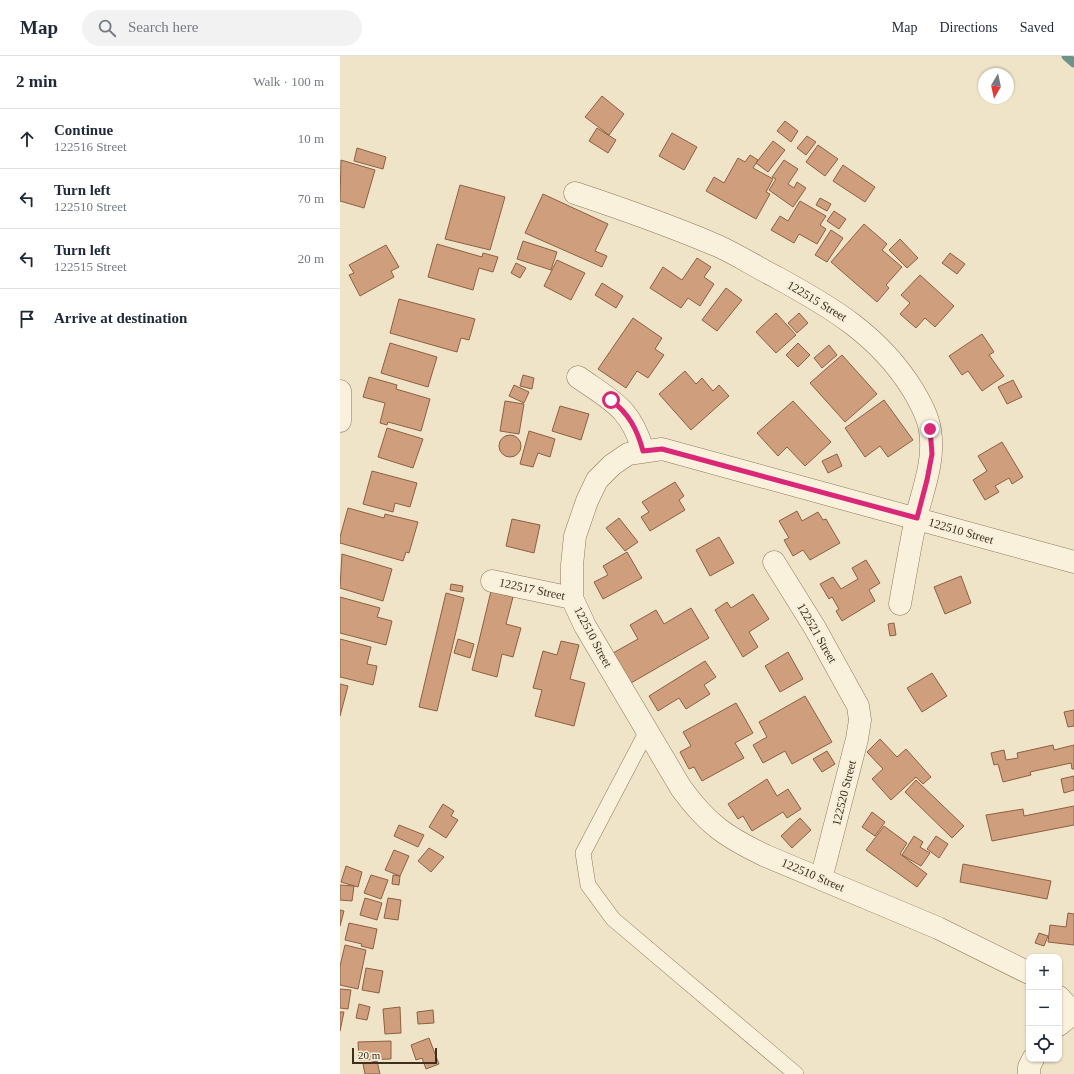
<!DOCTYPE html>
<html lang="en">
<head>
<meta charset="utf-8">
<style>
  :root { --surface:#fff; --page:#f2f2f3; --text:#1f2937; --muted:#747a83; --line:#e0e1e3 }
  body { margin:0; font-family:Georgia,serif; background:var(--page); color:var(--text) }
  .controls { position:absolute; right:12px; bottom:12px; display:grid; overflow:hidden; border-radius:8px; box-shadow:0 1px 3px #0004 }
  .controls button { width:36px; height:36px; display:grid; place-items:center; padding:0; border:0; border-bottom:1px solid var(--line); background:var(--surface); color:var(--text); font:20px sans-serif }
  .compass { position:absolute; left:638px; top:12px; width:36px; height:36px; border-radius:50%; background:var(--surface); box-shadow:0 1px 3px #0004; rotate:189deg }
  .scale { position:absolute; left:12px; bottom:10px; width:85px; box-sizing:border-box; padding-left:4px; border:2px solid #3d2e20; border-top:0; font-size:11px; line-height:14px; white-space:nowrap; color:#3d2e20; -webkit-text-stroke:3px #f7eed8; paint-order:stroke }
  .stop { position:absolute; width:12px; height:12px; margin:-9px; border:3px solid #db2777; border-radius:50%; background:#fff }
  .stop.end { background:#db2777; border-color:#fff; box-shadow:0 1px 4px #0008 }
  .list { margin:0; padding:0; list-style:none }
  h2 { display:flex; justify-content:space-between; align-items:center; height:52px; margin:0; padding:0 16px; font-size:17px }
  h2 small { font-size:13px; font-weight:400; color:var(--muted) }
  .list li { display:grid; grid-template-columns:26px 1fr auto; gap:12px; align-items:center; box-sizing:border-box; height:60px; padding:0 16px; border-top:1px solid var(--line) }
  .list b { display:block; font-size:15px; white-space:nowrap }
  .list p { margin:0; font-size:13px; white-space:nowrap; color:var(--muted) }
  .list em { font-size:13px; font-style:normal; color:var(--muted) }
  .icon { flex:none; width:22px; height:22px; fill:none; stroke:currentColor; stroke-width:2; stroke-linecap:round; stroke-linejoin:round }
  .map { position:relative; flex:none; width:734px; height:1018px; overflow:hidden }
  header { display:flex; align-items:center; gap:24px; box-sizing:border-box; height:56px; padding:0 20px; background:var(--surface); border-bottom:1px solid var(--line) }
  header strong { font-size:19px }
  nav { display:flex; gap:22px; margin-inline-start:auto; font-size:14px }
  .search { width:280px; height:36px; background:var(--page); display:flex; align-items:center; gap:10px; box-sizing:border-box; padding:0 14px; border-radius:22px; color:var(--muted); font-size:15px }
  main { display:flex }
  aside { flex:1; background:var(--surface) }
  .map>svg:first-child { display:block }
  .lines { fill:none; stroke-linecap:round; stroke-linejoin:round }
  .stream { stroke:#6f938a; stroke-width:9 }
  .building { fill:#cf9f7d; stroke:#8d5f41 }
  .lane-casing { stroke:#8d765c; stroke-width:16 }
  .street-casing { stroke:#8d765c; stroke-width:23 }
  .lane { stroke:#faf1dc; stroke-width:15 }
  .street { stroke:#faf1dc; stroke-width:22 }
  .route { stroke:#db2777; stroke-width:5 }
  .labels { text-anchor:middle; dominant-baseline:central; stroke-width:3; stroke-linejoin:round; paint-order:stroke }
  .street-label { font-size:12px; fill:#3d2e20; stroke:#f7eed8 }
</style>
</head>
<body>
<header>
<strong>Map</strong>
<div class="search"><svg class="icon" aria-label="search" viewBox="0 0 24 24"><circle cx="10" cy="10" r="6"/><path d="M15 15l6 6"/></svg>Search here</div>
<nav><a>Map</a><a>Directions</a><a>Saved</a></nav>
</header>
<main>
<aside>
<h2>2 min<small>Walk · 100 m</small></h2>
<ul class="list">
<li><svg class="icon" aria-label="ahead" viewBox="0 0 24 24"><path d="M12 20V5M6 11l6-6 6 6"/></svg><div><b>Continue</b><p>122516 Street</p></div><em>10 m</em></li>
<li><svg class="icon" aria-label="left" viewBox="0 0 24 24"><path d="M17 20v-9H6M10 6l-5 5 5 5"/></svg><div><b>Turn left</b><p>122510 Street</p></div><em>70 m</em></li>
<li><svg class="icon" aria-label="left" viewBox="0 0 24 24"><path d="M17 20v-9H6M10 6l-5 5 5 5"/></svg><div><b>Turn left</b><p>122515 Street</p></div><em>20 m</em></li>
<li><svg class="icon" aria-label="arrive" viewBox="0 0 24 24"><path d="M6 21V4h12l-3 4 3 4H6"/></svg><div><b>Arrive at destination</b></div></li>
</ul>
</aside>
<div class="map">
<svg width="734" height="1018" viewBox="0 0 734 1018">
  <rect width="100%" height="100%" fill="#f0e4c8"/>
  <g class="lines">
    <!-- stream -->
    <path class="stream" d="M726,0l8,7"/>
  </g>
  <!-- building -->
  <path class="building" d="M262,40l22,18 -15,21 -24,-18z
    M445,65l13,10 -7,11 -14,-11z
    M257,72l19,12 -8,13 -19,-12z
    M332,77l25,14 -13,23 -25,-14z
    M467,80l9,6 -10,13 -9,-7z
    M433,85l12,9 -17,22 -12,-9z
    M478,89l20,14 -13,17 -19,-14z
    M17,92l29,9 -3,12 -29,-8z
    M410,99l8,5 -5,8 20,11 -7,13 4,2 -14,25 -50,-28 8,-14 10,6 14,-25 7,4z
    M1,104l34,10 -11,38 -24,-7z
    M444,104l14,9 -10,15 6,4 3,-6 9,6 -13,19 -24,-17 7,-11 -4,-2z
    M503,109l32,22 -10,15 -32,-21z
    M120,129l45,12 -15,53 -45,-11z
    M203,138l65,30 -13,27 12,5 -5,11 -77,-34z
    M480,142l11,6 -4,7 -11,-6z
    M460,145l26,15 -6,9 6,4 -9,15 -18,-10 -5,9 -23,-13 9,-14 8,5z
    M494,155l12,8 -7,10 -12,-8z
    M524,168l23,20 -5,6 20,17 -16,18 3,3 -12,14 -46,-40z
    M491,174l12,8 -16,24 -12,-7z
    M560,183l18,19 -11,10 -18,-18z
    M183,185l34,11 -6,18 -34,-11z
    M97,188l45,13 1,-4 15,4 -5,15 -14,-4 -6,22 -45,-13z
    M46,189l13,22 -8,4 3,6 -34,19 -11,-21 5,-2 -5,-8z
    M610,197l15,11 -8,10 -15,-11z
    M357,202l14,9 -7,10 10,7 -14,22 -12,-8 -7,10 -31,-20 13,-21 19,13z
    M217,204l28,13 -14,27 -27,-14z
    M176,207l10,5 -6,10 -9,-5z
    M580,219l34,31 -19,21 -10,-9 -9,10 -16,-14 10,-11 -9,-8z
    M262,227l21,13 -7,12 -21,-13z
    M386,232l16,12 -25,31 -15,-11z
    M59,243l76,20 -6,21 -8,-2 -4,14 -67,-19z
    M436,257l20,22 -20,18 -20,-21z
    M459,257l9,10 -11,10 -9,-10z
    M293,262l29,20 -7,11 9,6 -16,23 -11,-7 -11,17 -28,-19z
    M642,278l12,18 -5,3 15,21 -22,15 -14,-20 -6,4 -13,-19z
    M50,287l47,14 -9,30 -47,-14z
    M458,287l12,12 -12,12 -12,-12z
    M489,289l8,10 -15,13 -8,-10z
    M502,299l35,39 -32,28 -35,-39z
    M345,315l11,13 6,-6 11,13 6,-6 10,11 -38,34 -32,-36z
    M183,319l11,3 -2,11 -12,-3z
    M29,321l28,8 -1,4 34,10 -9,32 -33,-9 -1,3 -7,-2 5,-20 -22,-6z
    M673,324l9,17 -15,7 -9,-17z
    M174,329l15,7 -5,11 -15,-7z
    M544,344l29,40 -25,17 -8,-11 -15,11 -20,-29z
    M165,345l19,3 -5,30 -19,-3z
    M453,345l38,41 -26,24 -18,-19 -9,9 -21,-23z
    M220,350l29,8 -8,26 -29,-9z
    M47,372l36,11 -10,29 -35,-11z
    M189,375l26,8 -5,18 -12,-4 -5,14 -13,-3z
    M159 390a11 11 0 1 1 22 0a11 11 0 1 1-22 0Z
    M662,386l21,35 -11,7 -3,-6 -14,8 4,6 -14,8 -12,-20 14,-9 -9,-15z
    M497,398l5,12 -14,7 -6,-12z
    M32,415l45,12 -7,24 -15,-4 -2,9 -30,-8z
    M335,426l9,14 -5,4 6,10 -35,21 -9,-14 8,-5 -7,-10z
    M8,452l36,10 1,-4 33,8 -9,31 -3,-1 -3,9 -63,-18v-6z
    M457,455l5,10 16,-9 5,8 3,-1 14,24 -30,17 -7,-10 -10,6 -9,-16 5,-2 -10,-17z
    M279,462l19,24 -13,9 -19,-23z
    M172,463l28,6 -6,28 -28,-7z
    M379,481l15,26 -24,13 -14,-26z
    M287,496l15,26 -39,21 -9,-17 14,-7 -5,-9z
    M2,498l50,15 -9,32 -43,-13z
    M526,504l14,23 -11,7 6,11 -33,20 -6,-10 3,-2 -7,-12 -3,2 -9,-15 13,-7 8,12 17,-10 -6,-11z
    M621,520l10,27 -26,11 -11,-27z
    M111,528l12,2 -1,6 -12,-2z
    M151,535l22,6 -7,27 15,4 -8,29 -11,-3 -5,23 -25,-7z
    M106,537l18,5 -27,113 -18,-4z
    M413,538l16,25 -20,13 9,15 -15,10 -28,-47 12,-8 4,6z
    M0,541l40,11 -3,9 15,4 -6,24 -46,-12z
    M351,552l18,30 -78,45 -18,-30 25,-14 -8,-14 26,-15 8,14z
    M554,567l2,12 -6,1 -2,-12z
    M0,583l31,8 -4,17 10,2 -4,19 -33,-8z
    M118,583l16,5 -4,14 -16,-5z
    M221,585l18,4 -9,34 15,4 -11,43 -39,-10 7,-26 -9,-2 10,-37 14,4z
    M448,596l15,27 -23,13 -15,-26z
    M365,605l11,16 -12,8 6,9 -24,15 -7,-11 -21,13 -9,-15z
    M592,617l15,23 -25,16 -15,-24z
    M0,628l8,2 -8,30z
    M465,640l27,46 -40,22 -7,-13 -22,12 -10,-18 14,-8 -8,-15z
    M396,647l17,30 -18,10 9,15 -42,23 -8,-14 -5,2 -9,-17 11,-6 -8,-14z
    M734,654v16l-6,1 -4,-15z
    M540,683l17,18 9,-8 25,28 -8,7 -7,-7 -25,23 -19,-21 11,-10 -16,-17z
    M713,689l1,5 20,-5v24h-2l-1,-6 -41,9 1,3 -28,7 -5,-18 -4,1 -3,-12 13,-3 2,10 12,-2 -1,-5z
    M487,695l8,13 -13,8 -9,-13z
    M734,720v14l-10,3 -3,-14z
    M427,723l10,17 11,-7 13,20 -14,9 -4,-6 -31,19 -9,-15 -5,3 -10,-15z
    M576,724l48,46 -12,12 -47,-46z
    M103,748l11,7 -3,5 7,4 -12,18 -17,-11z
    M734,750v19l-82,16 -6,-26 37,-6 1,7z
    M532,756l13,10 -10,14 -13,-9z
    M460,762l11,12 -19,18 -11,-12z
    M59,769l25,10 -6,12 -24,-11z
    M544,770l23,17 -7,11 27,20 -10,13 -51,-37z
    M574,780l9,6 -3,5 10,6 -9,13 -19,-11z
    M596,780l12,8 -9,14 -12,-9z
    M89,792l15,9 -13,15 -13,-11z
    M54,794l15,6 -9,20 -15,-6z
    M623,808l88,17 -4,18 -87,-17z
    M6,810l16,6 -4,15 -17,-5z
    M31,819l17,5 -7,19 -17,-6z
    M53,819l7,1 -1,9 -7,-1z
    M0,829l14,1 -2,15 -12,-1z
    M25,842l17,5 -5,17 -17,-5z
    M48,842l13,2 -3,20 -14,-2z
    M0,854l4,1 -4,15z
    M728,857l6,1v31l-26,-3 2,-17 16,2z
    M9,867l28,6 -4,20 -12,-3 1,-2 -17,-4z
    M699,877l9,3 -4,10 -9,-3z
    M5,889l21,5 -8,39 -18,-4v-19z
    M26,912l17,3 -4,22 -17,-3z
    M0,933l11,1 -3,19 -8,-1z
    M19,948l11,3 -3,13 -11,-2z
    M60,951l1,26 -16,1 -2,-25z
    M93,954l1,13 -16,1 -1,-12z
    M0,956h4l-4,19z
    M89,982l10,26 -13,5 -4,-11 -6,2 -5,-15z
    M51,985v18l-32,1 -1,-18z
    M37,1005l3,13h-15l-2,-10z"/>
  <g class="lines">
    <defs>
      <path id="lane" d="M307,675l-64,122 5,32 25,34 183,155"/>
      <path id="street" d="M235,137c48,16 96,33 143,53 20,9 38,21 58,31 55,30 103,58 137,113 7,12 15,26 17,40 5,31 -7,59 -14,88 -6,29 -11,58 -16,86
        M238,321c34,24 53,31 65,74
        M0,335v30
        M434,506l41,66 43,78 2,14 -3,19 -36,140
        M152,525l80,17
        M689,917l-91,-45 -172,-72c-40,-19 -59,-32 -85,-68l-96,-162 -13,-28v-33l3,-29 12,-35 10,-21 15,-15 16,-11 34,-5 412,113
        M719,941l15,16
        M719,969l14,-12
        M689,1018v-7l4,-8"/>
    </defs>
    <!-- lane casing -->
    <use href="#lane" class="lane-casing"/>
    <!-- street casing -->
    <use href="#street" class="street-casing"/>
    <!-- lane -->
    <use href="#lane" class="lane"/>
    <!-- street -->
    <use href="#street" class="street"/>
  </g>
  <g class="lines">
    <!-- route -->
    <path class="route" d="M271,344c18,14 26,29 32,51l19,-2 255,69 10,-38 5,-26 -2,-25"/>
  </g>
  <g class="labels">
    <!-- street labels -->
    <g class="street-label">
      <text transform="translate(477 245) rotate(31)">122515 Street</text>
      <text transform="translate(621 475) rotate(16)">122510 Street</text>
      <text transform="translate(192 533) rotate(12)">122517 Street</text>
      <text transform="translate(477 577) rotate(60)">122521 Street</text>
      <text transform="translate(253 581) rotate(62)">122510 Street</text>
      <text transform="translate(504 737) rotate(-76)">122520 Street</text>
      <text transform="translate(473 819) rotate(23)">122510 Street</text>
    </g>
  </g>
</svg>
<div class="controls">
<button>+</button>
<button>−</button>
<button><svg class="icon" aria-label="locate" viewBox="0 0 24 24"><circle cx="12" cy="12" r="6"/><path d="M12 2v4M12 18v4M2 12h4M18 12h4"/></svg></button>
</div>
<svg class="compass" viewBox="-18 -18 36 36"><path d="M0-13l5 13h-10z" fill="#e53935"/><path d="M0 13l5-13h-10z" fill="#747a83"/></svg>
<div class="scale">20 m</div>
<div class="stop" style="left:271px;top:344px"></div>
<div class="stop end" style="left:590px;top:373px"></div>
</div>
</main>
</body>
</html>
